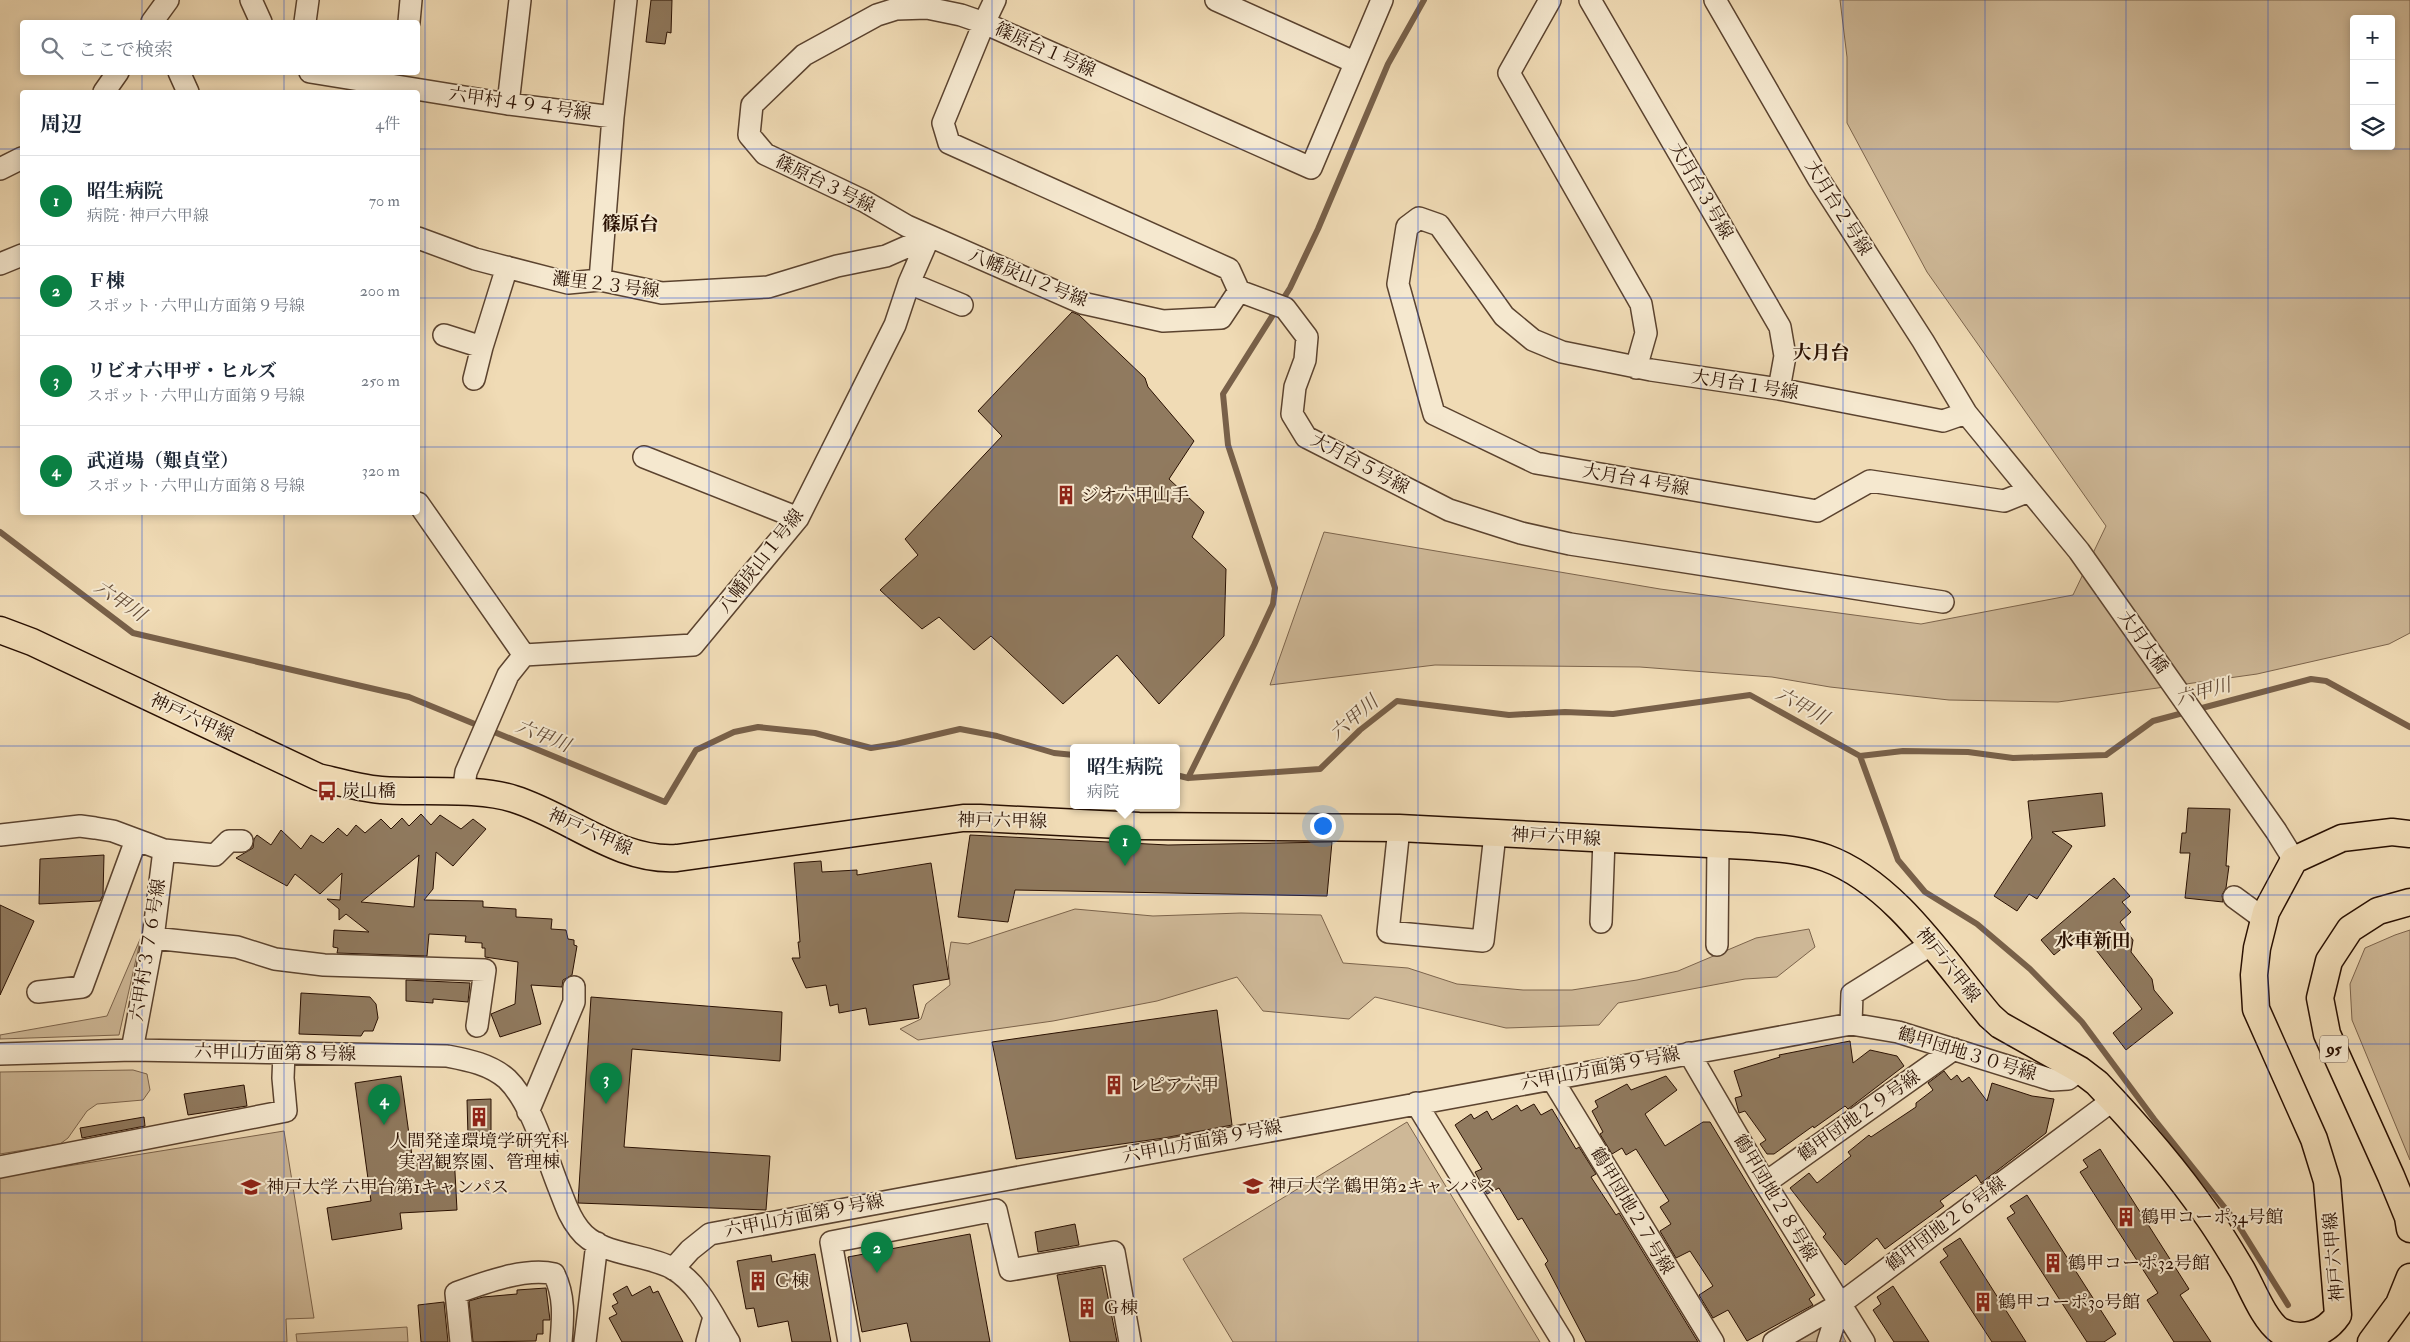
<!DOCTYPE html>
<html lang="ja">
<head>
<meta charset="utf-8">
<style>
  :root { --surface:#fff; --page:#f6f6f7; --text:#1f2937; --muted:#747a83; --line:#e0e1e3; --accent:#0b8043 }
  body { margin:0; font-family:"IM FELL Double Pica","Noto Serif JP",serif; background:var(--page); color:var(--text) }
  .controls { position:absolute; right:15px; top:15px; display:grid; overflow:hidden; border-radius:5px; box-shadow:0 2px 8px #0003 }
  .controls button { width:45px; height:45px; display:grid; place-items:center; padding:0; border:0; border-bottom:1px solid var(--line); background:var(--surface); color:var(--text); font:25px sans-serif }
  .you { position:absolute; left:1322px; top:825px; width:18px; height:18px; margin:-12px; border:4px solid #fff; border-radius:50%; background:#1a73e8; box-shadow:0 0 0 8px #1a73e833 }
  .badge { display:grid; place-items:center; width:32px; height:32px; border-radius:50%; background:var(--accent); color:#fff; font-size:16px; font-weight:700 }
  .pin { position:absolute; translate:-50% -41px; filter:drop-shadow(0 1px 2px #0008) }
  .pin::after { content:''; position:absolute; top:26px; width:18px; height:15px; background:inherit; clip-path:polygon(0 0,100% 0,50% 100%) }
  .popup { position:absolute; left:1070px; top:744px; width:110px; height:65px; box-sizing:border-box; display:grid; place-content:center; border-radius:5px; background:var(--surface); filter:drop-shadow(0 1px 4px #0005); font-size:16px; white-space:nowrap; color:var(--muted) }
  .popup b { font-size:19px; color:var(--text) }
  .popup::after { content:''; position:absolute; left:50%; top:100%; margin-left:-10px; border:10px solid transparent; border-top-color:var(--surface) }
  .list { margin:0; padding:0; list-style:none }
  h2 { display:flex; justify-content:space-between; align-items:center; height:65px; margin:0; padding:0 20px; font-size:21px }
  h2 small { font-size:16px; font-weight:400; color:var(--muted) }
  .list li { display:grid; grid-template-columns:32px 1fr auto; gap:15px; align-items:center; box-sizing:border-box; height:90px; padding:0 20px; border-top:1px solid var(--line) }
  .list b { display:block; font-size:19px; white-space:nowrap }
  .list p { margin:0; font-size:16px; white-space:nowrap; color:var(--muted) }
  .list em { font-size:16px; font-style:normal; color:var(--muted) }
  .icon { flex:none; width:28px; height:28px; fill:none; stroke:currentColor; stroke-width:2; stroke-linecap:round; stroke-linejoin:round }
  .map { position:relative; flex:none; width:2410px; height:1342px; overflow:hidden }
  .search { position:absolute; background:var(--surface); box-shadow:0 2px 8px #0003; left:20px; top:20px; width:400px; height:55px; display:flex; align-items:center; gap:12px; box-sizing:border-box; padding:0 18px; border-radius:5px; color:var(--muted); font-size:19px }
  .panel { position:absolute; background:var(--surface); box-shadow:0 2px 8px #0003; left:20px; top:90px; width:400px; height:425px; border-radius:5px }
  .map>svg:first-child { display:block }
  .green { fill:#ceb897; stroke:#7c644c; fill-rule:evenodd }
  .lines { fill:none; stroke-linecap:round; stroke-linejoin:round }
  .stream { stroke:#786049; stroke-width:6 }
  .building { fill:#907a5f; stroke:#291002; fill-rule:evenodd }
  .minor-casing { stroke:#5b432f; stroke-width:24 }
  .major-casing { stroke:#291002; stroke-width:29 }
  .minor { stroke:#f5e8cf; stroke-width:21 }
  .major { stroke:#f0dbb5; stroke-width:26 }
  .grid { fill:none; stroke:#1d4ed8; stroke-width:1; stroke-opacity:0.55 }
  .labels { text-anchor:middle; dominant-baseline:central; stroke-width:4; stroke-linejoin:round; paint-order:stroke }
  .shield { fill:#f5e8cf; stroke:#665140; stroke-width:1 }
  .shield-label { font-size:16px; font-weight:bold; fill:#291002 }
  .street-label { font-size:18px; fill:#291002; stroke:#f5e8cf }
  .poi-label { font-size:18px; fill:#291002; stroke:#f5e8cf; text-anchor:start }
  .neighbourhood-label { font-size:19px; font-weight:bold; fill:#291002; stroke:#f5e8cf }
  .water-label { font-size:19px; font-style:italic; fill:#644c37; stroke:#f5e8cf }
</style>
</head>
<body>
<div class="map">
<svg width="2410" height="1342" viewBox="0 0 2410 1342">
  <rect width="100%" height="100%" fill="#f0dbb5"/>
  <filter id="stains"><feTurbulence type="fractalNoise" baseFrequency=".004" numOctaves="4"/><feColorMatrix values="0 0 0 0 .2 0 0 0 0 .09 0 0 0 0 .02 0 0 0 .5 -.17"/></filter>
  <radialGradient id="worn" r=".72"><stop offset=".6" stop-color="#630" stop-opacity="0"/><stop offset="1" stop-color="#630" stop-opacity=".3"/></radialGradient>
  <!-- green -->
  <path class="green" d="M1840,0h570v633l-21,11 -132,30 -199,28 -109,-2 -119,-13 -58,-10 -132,-10 -205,-2 -165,20 54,-153 336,57 261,35 152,-29 33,-69 -179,-254 -80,-149v-66zM2354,19h37v127h-37z
    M1075,909l78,7 88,-3 80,2 22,48 65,5 49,16 66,6h49l65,-10 41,-9 78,-33 53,-9 6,18 -38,30 -32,2 -127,24 -19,22 -93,3 -131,-31 -26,22 -86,-8 -26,-34 -80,24 -104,20 -135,19 -18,-11 21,-10 5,-15 24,-19 -2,-24 3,-19 17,2z
    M2410,930v230l-58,-140 -2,-36 15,-36 30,-13z
    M141,937l-22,98 -119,4v-4l107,-19z
    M133,1070l14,4 3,16 -7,10 -46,4 -10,7 -19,27 -8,6 -60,10v-82z
    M1407,1122l133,220h-307l-50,-83z
    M284,1131l30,187 -28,1 1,23h-287v-165z
    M407,1327l1,15h-111l-1,-8z
    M1822,1327l19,5 5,10h-49z"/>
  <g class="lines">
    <!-- stream -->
    <path class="stream" d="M0,532l133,101 276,64 256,105 31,-52 38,-18 24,-5 57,6 56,15 25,-4 64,-15 37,7 57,17 20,2
      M1860,756l38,104 27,32 52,32 53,45 52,53 72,97 83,104 51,82
      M1176,775l12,3 132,-9 40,-39 37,-29 112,14 56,-3 48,2 137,-19 110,61 43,-5 65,1 45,6 93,-3 47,-34 158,-42 15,2 84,46
      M1188,778l66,-133 19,-41 2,-16 -47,-143 -5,-51 67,-106 28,-59 70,-165 36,-64"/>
  </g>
  <!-- building -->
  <path class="building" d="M651,0h21l-1,33 -4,-1 -2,12 -19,-2z
    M1072,312l7,3 66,63 3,9 46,54 -25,38 35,33 -12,25 34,32 -2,67 -65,68 -42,-49 -54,49 -72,-68 -17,14 -35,-33 -17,12 -42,-39 38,-35 -13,-16 97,-103 -24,-25z
    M2102,793l3,33 -53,6 20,14 -35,53 -8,-5 -12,17 -23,-15 38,-58 -4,-37z
    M2188,808l42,1 -4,57h3l-3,22 -4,7 1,7 -38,-4 5,-45h-10l2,-20h4z
    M421,814l10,11 9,-10 21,14 12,-10 13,10 -33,37 -17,-14 -3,37 -9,11 59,1v6l33,2v8l36,2 -1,10 15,1 2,9 6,1v5l3,1 -5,29 -9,5 -1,7 -31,-2 10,39 -41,13 -9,-23 24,-10 3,-42 -33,-5v-9h-3v-5l-17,-1 1,-6 -37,-2 -2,22 -90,-3 1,-5 -5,-1 1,-17 35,2 -23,-18 -7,6v-11l-12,-10 13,1 2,-27 -22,21 -25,-20 -8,12 -51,-28 17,-10 1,-9 3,-4 14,10 10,-15 20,19 10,-14 12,8 15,-15 9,8 9,-11 9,8 16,-14 10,10 11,-11 7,8zM419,855l-5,52 -53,-5z
    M970,835l198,10 164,-3 -5,54 -312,-6 -7,32 -50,-5z
    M104,855l-1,40 -3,6 -61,3 1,-45z
    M821,861l1,11 35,-2v5l74,-12 18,116 -36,6 6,33 -50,7 -3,-17 -27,5 -1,-9 -8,2 -4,-21 -20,3 -14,-30h8l-2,-16h2l-6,-79z
    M2114,878l16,18 -8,6 9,10 -11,10 13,18 -2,12 21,27 2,11 19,23 -47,37 -13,-17 29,-24 -60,-77 -28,23 -13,-15z
    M0,905l34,16 -34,74z
    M406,980l64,3 -2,19 -35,-3v4l-27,-2z
    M301,993l69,4 6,7 2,14 -5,13h-9l-3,5 -62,-2z
    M591,997l191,15 -2,49 -148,-12 -8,98 146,9 -4,54 -188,-7z
    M1217,1010l15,115 -68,13 -148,21 -24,-117z
    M1850,1041l3,22 17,-13 27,6 7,10 -56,43 -3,-3 -31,22 -1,-2 -39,28h-7l-7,-10 6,-4 -21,-29 -6,2 -4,-15 7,-2 -8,-25 46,-14 -1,-2z
    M1944,1071l7,9 6,-5 5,7 7,-5 18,24 5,-18 40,13 22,3 -8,34 -65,50 -5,-8 -36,26 4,5 -59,43 -8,-11 -32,27 -22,-28 3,-3 -36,-46 19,-15 8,10 34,-27 -3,-4 21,-17 2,2 45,-30v-4l17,-13 -5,-7z
    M401,1076l11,80 42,-2 3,56 -57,3 2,16 -70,11 -5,-32 44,-7 -16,-118z
    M1666,1076l11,14 -32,24 20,32 38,-24h7l105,173 -6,4 4,6 -66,36 -19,-31 -15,8 -14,-23 14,-9 -23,-35 -14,7 -16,-27 11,-7 -11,-17 9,-6 -33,-52 -10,6 -4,-7 -10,6 -12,-20 3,-2 -11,-21 6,-4 -3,-6 32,-17 4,6z
    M244,1085l3,21 -59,9 -4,-21z
    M491,1099v36l-23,1 -1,-36z
    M1534,1104l7,11 11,-6 24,40 3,-2 17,27 -5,3 25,38 3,-2 79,129h-112l-41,-78 3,-3 -26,-43 -4,2 -19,-32 -12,6 -12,-22 7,-3 -27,-44 16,-11 3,5 13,-8 5,9 25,-15 4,6z
    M144,1117l1,9 -63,12 -2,-10z
    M2100,1149l89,140 -9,6 31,47h-37l-27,-42 11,-7 -78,-121 8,-5 -5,-7z
    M2027,1195l89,139 -12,8h-17l-80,-124 8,-5 -5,-7z
    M1075,1224l4,21 -41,7 -3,-20z
    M970,1234l20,108h-79l-4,-19 -45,9 -14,-75z
    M1960,1238l66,104h-34l-52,-80 8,-6 -5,-7z
    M815,1254l16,88h-39l-4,-21 -30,6 -4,-19 -8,1 -9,-48 34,-6 1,7z
    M1102,1267l15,75h-47l-13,-67z
    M627,1286l5,10 18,-10 3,7 5,-2 25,51h-61l-13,-24 8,-4 -5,-8 6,-3 -5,-9z
    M1893,1286l36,56h-35l-21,-32 8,-6 -4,-7z
    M546,1288l4,32h-7v14h-6l-1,7 -63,1 -4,-41 14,-4 34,-3v-4z
    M444,1302l4,40h-27l-3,-37z"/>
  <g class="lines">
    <defs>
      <path id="minor" d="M251,0l10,22
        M995,0l-11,23 -23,-8 -34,-7 -31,1 -19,6 -73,40 -52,50 -3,30 16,19 99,47 43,25 175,77 81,18 58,-3 18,-27 -10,-22 -280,-126 -6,-20 41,-100 327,145 71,-168
        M1216,0l138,62
        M1550,0l-41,73 132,231 5,29 -10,35
        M1590,0l190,327 5,29 -6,33
        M1715,0l103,178 105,163 43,72 113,138 197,280 18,29
        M152,22l16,-22
        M305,22l3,-22
        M409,22l2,-22
        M179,72l9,20
        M310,72l198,32 105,13
        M104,92l14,-20
        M508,104l12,-104
        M0,169l22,-11
        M418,238l57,21 93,24 32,-3 62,13 106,-6 69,-21 49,-10 43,-19
        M0,264l22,-9
        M600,280l13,-163 13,-117
        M909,283l53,22
        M1239,291l46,17 22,29 -2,23 -10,27 -3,27 14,23 143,73 72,23 49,11 373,58
        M444,335l38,12 25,-80
        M474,379l8,-32
        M1966,413l-23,8 -164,-32 -128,-19 -89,-18 -29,-12 -29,-24 -65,-91 -20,-7 -12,9 -9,57 36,130 102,49 281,48 53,-30 134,20 25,-10
        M644,457l154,61
        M418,503l106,152
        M524,655l169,-10 105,-127 97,-193 14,-42 20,-46
        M463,793l3,-21 42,-97 16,-20
        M1399,828l-11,104 95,9 12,-107
        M0,835l80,-9 15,2 18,3 51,19 51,5 14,-14h13
        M2234,897l30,22
        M1601,922l3,-83
        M153,938l84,9 38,12 49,6 161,5 -8,56
        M1717,945l1,-101
        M38,992l44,-5 54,-147
        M1851,1024l1,-30 80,-50
        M132,1050l21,-112 11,-88
        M1689,1053l76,130 99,159
        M0,1054l132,-4 315,6c21,4 43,8 60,23 25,24 39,77 52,109 6,15 10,29 20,41 20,27 65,24 93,39 28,16 41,48 57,74
        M1552,1079l161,263
        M1416,1103l147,239
        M528,1112l46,-110v-15
        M0,1167l286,-56 -3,-33 1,-25
        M1765,1183l189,-134
        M673,1269l17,-19 20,-16 1141,-210 47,8 154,48 16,-1 12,-9
        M461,1342l-5,-49c27,-10 70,-26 98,-19 11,22 9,44 7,68
        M585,1342l12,-99
        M707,1342l7,-25
        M849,1342l-18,-100 165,-32 14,60 104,-18 16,90
        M1774,1342l66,-38 273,-204
        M1828,1342l12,-38"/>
      <path id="major" d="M0,630l32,12 286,135c21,5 41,11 63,13 39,3 97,-3 133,9 55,17 104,63 163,59l286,-40h17l159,8 260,2 348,18c26,2 55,3 79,12 69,25 119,105 164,158l10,9 80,45 17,13c40,42 78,86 110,132 13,18 24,37 35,55 10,18 22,50 38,61 22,11 45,3 58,-16l-11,-134 -13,-42 -58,-130 -2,-34 3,-27 9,-36 28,-52 48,-22 50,-6 18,2
        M2410,902l-32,9 -28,18 -21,32 -9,37 7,36 64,142 17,41 2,12
        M2371,1342l28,-38 11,-27"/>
    </defs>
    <!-- minor casing -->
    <use href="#minor" class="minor-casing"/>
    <!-- major casing -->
    <use href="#major" class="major-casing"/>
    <!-- minor -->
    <use href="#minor" class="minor"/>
    <!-- major -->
    <use href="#major" class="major"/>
  </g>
  <!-- grid -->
  <path class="grid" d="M142,0v22M284,0v22M425,0v1342M567,0v1342M709,0v1342M851,0v1342M992,0v1342M1134,0v1342M1276,0v1342M1418,0v1342M1559,0v1342M1701,0v1342M1843,0v1342M1985,0v1342M2126,0v1342M2268,0v1342M142,72v20M284,72v20M0,149h22M418,149h1992M0,298h22M418,298h1992M0,447h22M418,447h1992M142,512v830M284,512v830M0,596h2410M0,746h2410M0,895h2410M0,1044h2410M0,1193h2410"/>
  <!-- icons -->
  <defs>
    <symbol id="building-bare" viewBox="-9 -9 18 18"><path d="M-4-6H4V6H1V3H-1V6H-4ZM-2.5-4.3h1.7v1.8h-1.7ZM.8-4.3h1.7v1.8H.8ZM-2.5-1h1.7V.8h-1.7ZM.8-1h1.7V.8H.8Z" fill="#8f2418" stroke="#f5e8cf" stroke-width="2.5" paint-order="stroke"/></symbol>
    <symbol id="bus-bare" viewBox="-9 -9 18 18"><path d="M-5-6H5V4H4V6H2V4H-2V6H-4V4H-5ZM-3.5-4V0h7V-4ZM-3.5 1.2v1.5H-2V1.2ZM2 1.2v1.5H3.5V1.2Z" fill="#8f2418" stroke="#f5e8cf" stroke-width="2.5" paint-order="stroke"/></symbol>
    <symbol id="university-bare" viewBox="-9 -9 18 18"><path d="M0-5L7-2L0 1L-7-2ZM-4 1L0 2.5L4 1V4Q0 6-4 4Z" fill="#8f2418" stroke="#f5e8cf" stroke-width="2.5" paint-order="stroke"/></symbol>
  </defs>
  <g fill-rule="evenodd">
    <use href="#building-bare" x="1052" y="481" width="28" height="28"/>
    <use href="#bus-bare" x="313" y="777" width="28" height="28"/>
    <use href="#building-bare" x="1100" y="1071" width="28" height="28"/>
    <use href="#building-bare" x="465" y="1103" width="28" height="28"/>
    <use href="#university-bare" x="1239" y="1172" width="28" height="28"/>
    <use href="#university-bare" x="237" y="1173" width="28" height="28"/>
    <use href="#building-bare" x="2112" y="1203" width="28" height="28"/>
    <use href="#building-bare" x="2039" y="1249" width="28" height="28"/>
    <use href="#building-bare" x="744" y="1267" width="28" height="28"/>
    <use href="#building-bare" x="1969" y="1288" width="28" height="28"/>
    <use href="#building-bare" x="1073" y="1294" width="28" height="28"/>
  </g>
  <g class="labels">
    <!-- shield labels -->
    <rect class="shield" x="2320" y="1035.5" width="28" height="27" rx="4"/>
    <g class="shield-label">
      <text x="2334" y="1049">95</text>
    </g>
    <!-- street labels -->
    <g class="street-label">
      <text transform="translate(1045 50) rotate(24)">篠原台１号線</text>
      <text transform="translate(520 104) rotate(8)">六甲村４９４号線</text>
      <text transform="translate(825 184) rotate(26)">篠原台３号線</text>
      <text transform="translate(1701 191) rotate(60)">大月台３号線</text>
      <text transform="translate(1838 208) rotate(58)">大月台２号線</text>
      <text transform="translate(1028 278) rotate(22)">八幡炭山２号線</text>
      <text transform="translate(606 285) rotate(7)">灘里２３号線</text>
      <text transform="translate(1745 385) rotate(9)">大月台１号線</text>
      <text transform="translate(1360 464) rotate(28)">大月台５号線</text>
      <text transform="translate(1636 480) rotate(10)">大月台４号線</text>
      <text transform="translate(761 561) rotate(-52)">八幡炭山１号線</text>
      <text transform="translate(2143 642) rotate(55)">大月大橋</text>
      <text transform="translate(192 718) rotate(25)">神戸六甲線</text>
      <text transform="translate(1002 821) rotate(1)">神戸六甲線</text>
      <text transform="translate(590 832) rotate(24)">神戸六甲線</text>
      <text transform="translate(1556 837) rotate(3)">神戸六甲線</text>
      <text transform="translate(148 950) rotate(-81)">六甲村３７６号線</text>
      <text transform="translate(1948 965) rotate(51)">神戸六甲線</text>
      <text transform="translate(275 1053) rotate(1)">六甲山方面第８号線</text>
      <text transform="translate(1967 1054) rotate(17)">鶴甲団地３０号線</text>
      <text transform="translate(1600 1069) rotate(-11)">六甲山方面第９号線</text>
      <text transform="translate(1859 1116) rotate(-35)">鶴甲団地２９号線</text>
      <text transform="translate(1202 1142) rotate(-11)">六甲山方面第９号線</text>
      <text transform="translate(1775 1198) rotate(59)">鶴甲団地２８号線</text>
      <text transform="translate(1632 1211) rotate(59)">鶴甲団地２７号線</text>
      <text transform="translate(804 1216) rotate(-11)">六甲山方面第９号線</text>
      <text transform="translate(1946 1224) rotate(-37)">鶴甲団地２６号線</text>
      <text transform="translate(2334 1257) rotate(-95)">神戸六甲線</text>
    </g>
    <!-- poi labels -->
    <g class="poi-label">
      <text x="1081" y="495">ジオ六甲山手</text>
      <text x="342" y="791">炭山橋</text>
      <text x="1129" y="1085">レピア六甲</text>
      <text x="479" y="1141" text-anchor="middle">人間発達環境学研究科<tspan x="479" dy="21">実習観察園、管理棟</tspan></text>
      <text x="1268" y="1186">神戸大学 鶴甲第2キャンパス</text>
      <text x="266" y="1187">神戸大学 六甲台第1キャンパス</text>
      <text x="2141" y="1217">鶴甲コーポ34号館</text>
      <text x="2068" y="1263">鶴甲コーポ32号館</text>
      <text x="773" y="1281">Ｃ棟</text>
      <text x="1998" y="1302">鶴甲コーポ30号館</text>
      <text x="1102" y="1308">Ｇ棟</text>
    </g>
    <!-- neighbourhood labels -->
    <g class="neighbourhood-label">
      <text x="630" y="224">篠原台</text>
      <text x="1821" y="353">大月台</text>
      <text x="2093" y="941">水車新田</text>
    </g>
    <!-- water labels -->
    <g class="water-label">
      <text transform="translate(120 601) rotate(34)">六甲川</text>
      <text transform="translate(2203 692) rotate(-15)">六甲川</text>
      <text transform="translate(1802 706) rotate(29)">六甲川</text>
      <text transform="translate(1354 718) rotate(-41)">六甲川</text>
      <text transform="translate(543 736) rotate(22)">六甲川</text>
    </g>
  </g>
  <rect width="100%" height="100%" filter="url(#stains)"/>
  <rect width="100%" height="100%" fill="url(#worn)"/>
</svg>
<div class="controls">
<button>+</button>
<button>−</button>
<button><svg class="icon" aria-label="layers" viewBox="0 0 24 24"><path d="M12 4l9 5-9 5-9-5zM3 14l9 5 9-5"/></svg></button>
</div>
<div class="you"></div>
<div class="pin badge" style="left:1125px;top:866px">1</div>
<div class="popup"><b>昭生病院</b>病院</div>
<div class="pin badge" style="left:877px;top:1273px">2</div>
<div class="pin badge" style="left:606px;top:1104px">3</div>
<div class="pin badge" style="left:384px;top:1125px">4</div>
<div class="search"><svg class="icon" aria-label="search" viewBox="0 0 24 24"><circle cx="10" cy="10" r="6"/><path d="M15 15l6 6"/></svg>ここで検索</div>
<section class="panel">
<h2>周辺<small>4件</small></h2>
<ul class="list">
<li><span class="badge">1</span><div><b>昭生病院</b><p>病院 · 神戸六甲線</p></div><em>70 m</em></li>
<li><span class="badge">2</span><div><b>Ｆ棟</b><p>スポット · 六甲山方面第９号線</p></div><em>200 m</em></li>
<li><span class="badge">3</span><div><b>リビオ六甲ザ・ヒルズ</b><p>スポット · 六甲山方面第９号線</p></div><em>250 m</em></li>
<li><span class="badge">4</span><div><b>武道場（艱貞堂）</b><p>スポット · 六甲山方面第８号線</p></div><em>320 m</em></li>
</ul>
</section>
</div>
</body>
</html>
